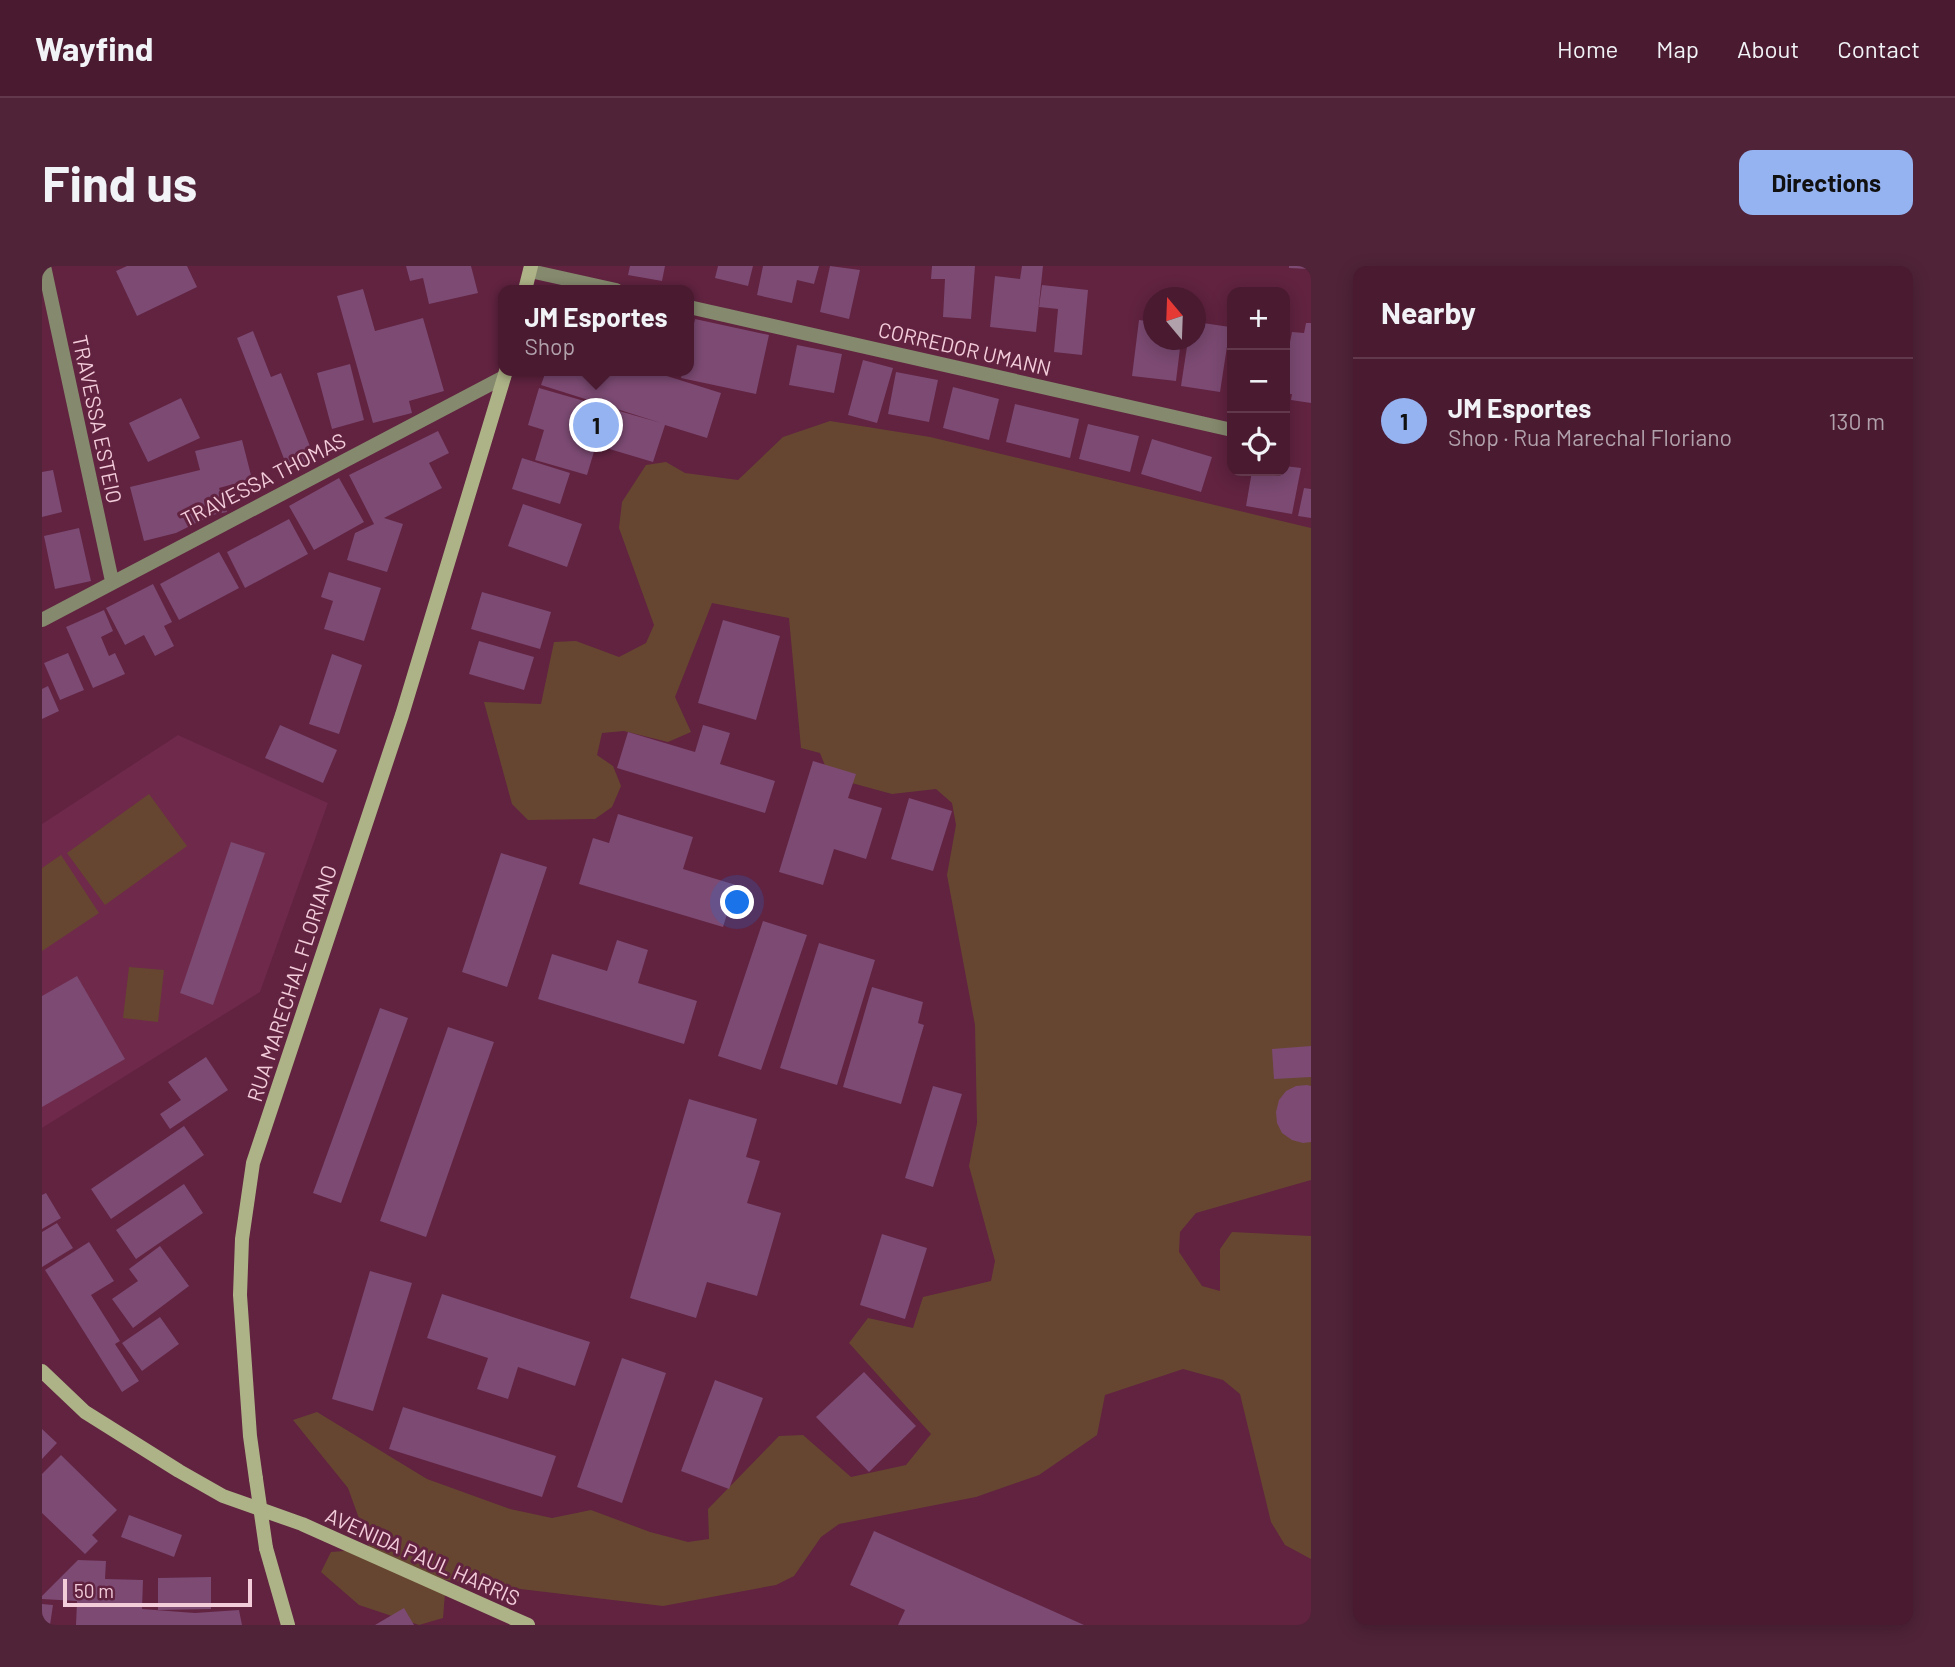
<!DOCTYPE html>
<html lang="en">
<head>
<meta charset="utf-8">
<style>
  :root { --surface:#491a30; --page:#502338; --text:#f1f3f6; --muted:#b1a1ab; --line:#61384c; --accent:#95b2f1 }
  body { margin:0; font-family:Barlow,sans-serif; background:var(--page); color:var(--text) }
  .controls { position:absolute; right:21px; top:21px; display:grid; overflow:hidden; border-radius:14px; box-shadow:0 4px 18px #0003 }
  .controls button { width:63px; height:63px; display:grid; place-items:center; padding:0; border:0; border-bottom:2px solid var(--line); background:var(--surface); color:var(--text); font:35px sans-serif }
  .compass { position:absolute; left:1101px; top:21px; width:63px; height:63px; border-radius:50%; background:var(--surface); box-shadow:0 4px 18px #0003; rotate:341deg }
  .scale { position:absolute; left:21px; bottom:18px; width:189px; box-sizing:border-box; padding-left:7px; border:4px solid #f4cddb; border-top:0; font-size:19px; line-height:24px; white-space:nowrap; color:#f4cddb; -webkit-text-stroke:5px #612340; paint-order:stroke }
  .you { position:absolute; left:696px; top:637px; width:24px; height:24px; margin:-18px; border:5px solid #fff; border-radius:50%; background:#1a73e8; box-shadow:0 0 0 10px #1a73e833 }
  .badge { display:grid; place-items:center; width:46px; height:46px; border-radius:50%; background:var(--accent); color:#111; font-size:23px; font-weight:700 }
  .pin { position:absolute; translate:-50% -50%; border:4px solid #fff; box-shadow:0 2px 7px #0006 }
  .popup { position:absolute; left:456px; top:19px; width:196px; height:91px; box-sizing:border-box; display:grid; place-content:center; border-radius:14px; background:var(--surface); filter:drop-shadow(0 2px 5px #0005); font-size:23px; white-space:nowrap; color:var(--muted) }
  .popup b { font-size:26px; color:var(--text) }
  .popup::after { content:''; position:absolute; left:50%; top:100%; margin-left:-14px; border:14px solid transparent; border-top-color:var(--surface) }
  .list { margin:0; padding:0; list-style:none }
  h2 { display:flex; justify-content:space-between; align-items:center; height:91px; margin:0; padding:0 28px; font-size:30px }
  h2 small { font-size:23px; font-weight:400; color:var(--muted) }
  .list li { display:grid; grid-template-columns:46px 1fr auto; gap:21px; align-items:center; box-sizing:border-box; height:126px; padding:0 28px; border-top:2px solid var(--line) }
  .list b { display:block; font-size:26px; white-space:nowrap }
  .list p { margin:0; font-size:23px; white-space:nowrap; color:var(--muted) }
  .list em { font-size:23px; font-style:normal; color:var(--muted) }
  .icon { flex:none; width:38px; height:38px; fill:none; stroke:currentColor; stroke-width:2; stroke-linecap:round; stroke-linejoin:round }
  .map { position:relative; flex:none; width:1269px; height:1359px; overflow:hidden; border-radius:14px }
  header { display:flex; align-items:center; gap:42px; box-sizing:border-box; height:98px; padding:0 35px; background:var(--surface); border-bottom:2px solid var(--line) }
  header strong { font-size:33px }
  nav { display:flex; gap:38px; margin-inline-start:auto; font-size:24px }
  .intro { display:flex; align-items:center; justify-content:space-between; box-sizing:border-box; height:168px; padding:0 42px }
  h1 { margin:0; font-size:49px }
  .button { padding:18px 32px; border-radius:14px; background:var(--accent); color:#111; font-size:24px; font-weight:700 }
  main { display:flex; gap:42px; padding:0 42px }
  aside { flex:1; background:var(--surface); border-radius:14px; box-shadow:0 4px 18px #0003 }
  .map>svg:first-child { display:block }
  .built { fill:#6f294a }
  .green { fill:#664631 }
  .building { fill:#7c4a73 }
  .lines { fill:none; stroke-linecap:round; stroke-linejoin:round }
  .minor { stroke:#85896d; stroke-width:14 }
  .secondary { stroke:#adb387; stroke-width:14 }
  .secondary-bridge { stroke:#adb387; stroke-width:14 }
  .labels { text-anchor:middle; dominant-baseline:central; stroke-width:6; stroke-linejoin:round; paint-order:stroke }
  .street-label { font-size:21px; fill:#f4cddb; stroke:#612340 }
</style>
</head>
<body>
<header>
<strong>Wayfind</strong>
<nav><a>Home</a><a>Map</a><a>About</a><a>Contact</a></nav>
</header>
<div class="intro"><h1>Find us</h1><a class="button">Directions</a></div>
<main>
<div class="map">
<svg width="1269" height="1359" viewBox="0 0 1269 1359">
  <rect width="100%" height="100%" fill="#612340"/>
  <!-- built -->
  <path class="built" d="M136,469l150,68 -68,189 -218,136v-304z"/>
  <!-- green -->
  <path class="green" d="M788,155l100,16 381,91v652l-115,33 -16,19 -1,20 23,34 18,5v-42l12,-17 79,4v323l-26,-14 -14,-23 -31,-128 -17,-14 -40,-11 -78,26 -8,40 -58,40 -63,22 -137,27 -18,13 -27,39 -18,9 -113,21 -225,-27 7,14 -2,25 -24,7 -60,-20 -38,-33 10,-20 39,-3 -22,-61 -55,-68 24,-8 110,67 83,30 42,9 39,-8 59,22 38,10 21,-3 -1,-30 71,-73 24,-1 48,42 55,-12 25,-31 -82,-91 19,-25 45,10 10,-31 68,-16 4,-20 -26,-95 8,-43 -2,-98 -28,-150 9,-50 -4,-22 -16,-14 -44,5 -44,-12 -20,-9 -8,-20 -19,-5 -12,-130 -77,-15 -37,94 16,35 -23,10 -44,-11 -22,2 -5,22 16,11 8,20 -9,21 -17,12 -67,1 -16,-16 -28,-102 57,2 13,-62 22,-1 43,16 27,-14 8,-18 -35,-97 3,-26 24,-37 20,-3 19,11 53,7 45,-43z
    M107,528l38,52 -82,59 -38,-52z
    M19,589l38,58 -57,38v-83z
    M87,701l35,3 -6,52 -35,-4z"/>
  <!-- building -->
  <path class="building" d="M85,0h60l10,21 -60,29 -21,-45z
    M364,0h65l7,27 -49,11 -6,-26 -13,3z
    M588,0h35l-3,15 -34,-6z
    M676,0h35l-5,20 -33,-8z
    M721,0h56l-5,18 -17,-4 -5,23 -35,-8z
    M788,0l30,4 -11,49 -29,-7z
    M890,0h43l-4,53 -28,-2 2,-38h-14z
    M980,0h21l-7,66 -46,-5 5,-51 25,3z
    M1247,0h20v3l-20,-1z
    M1000,19l46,5 -6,65 -28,-3 4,-43 -19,-2z
    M321,23l12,42 48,-13 21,73 -35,10 3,12 -39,10 -36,-127z
    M653,53l74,16 -13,59 -75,-16 2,-7h6v-25z
    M1097,54l15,2v18h27l-5,41 -44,-5z
    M1154,56l34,5 -10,65 -39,-6 7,-46h8z
    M1264,57h5v80l-20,-3 1,-6h-7v-52h5l2,-10 12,1z
    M211,65l18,46 10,-4 34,86 -27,10 -51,-131z
    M755,79l45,9 -8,39 -45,-8z
    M821,94l30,8 -16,55 -29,-8z
    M308,98l14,56 -32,9 -15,-56z
    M1189,101h1v20h-4z
    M504,105h105l70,22 -14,45 -42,-13 -12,37 -57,-17 -9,30 -52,-15 9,-30 -16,-5 11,-37 122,35 -120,-38z
    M854,106l42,8 -9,42 -41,-8z
    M911,121l46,12 -10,41 -46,-12z
    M139,132l19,40 -52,24 -19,-39z
    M973,138l64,15 -9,39 -64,-16z
    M1046,158l51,12 -9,36 -51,-13z
    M396,165l11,22 -20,10 13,25 -58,30 19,6 -16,48 -40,-12 8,-27 19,-9 -25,-49z
    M1110,173l60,18 -11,35 -60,-18z
    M200,174l10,39 -33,9 8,24 -15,3 -36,18 -32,8 -14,-54 70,-17 -5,-19z
    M480,192l48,15 -10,31 -48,-15z
    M1243,200l16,2 -9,46 -46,-8 6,-35h33z
    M11,204l9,42 -20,5v-45z
    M297,212l25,44 -50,28 -25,-44z
    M1262,222l7,1v29l-13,-2z
    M481,238l59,20 -15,43 -59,-21z
    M247,253l19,35 -63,34 -18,-36z
    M37,262l12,53 -36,8 -11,-53z
    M177,286l20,36 -60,32 -19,-36z
    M287,306l52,16 -17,53 -40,-12 9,-28 -12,-4z
    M111,318l19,38 -8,4 10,20 -19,10 -11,-21 -19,10 -19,-37z
    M440,326l69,20 -11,37 -69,-20z
    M62,344l9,21 -12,6 8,19 6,-3 10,21 -32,14 -27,-61z
    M681,354l57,16 -24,84 -58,-17z
    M437,375l55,16 -10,33 -55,-16z
    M26,387l16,37 -24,10 -16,-37z
    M290,388l30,11 -23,69 -30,-10z
    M6,420l11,25 -17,8v-30z
    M238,459l57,25 -14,33 -58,-25z
    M661,459l27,8 -10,31 55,17 -10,32 -148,-45 11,-36 67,20z
    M771,495l43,13 -8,24 34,10 -16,51 -32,-10 -11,36 -44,-13z
    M867,532l43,13 -19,60 -42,-12z
    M576,548l75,23 -10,32 53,16 -13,42 -144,-43 14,-46 16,5z
    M189,576l34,11 -52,152 -33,-12z
    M459,587l46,14 -40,120 -45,-15z
    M721,655l44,14 -46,135 -43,-14z
    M575,674l31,10 -10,33 59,18 -13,43 -146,-45 14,-45 55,17z
    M777,677l56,17 -38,125 -57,-17z
    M35,710l48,83 -83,48v-111z
    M830,721l51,15 -5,21 6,2 -23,79 -58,-17z
    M338,742l28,10 -67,185 -28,-10z
    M406,761l46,15 -68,195 -46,-16z
    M1269,780v31l-37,2 -2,-30z
    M164,791l22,33 -58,39 -10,-15 21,-14 -13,-18z
    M1265,819l4,1v56l-8,1 -11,-3 -10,-7 -5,-10 -1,-11 3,-12 7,-9 10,-5z
    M891,820l29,8 -29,93 -28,-9z
    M647,833l68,20 -11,38 14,4 -13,42 34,10 -24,83 -50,-14 -11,36 -66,-20z
    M142,860l20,29 -93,64 -20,-30z
    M142,918l19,29 -67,46 -20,-29z
    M4,927l15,25 -19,11v-34z
    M15,957l16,25 -31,19v-35z
    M840,968l45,14 -22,71 -45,-14z
    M47,976l25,39 -23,14 29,46 -5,3 24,37 -17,11 -77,-122z
    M118,980l29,40 -56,42 -21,-29 26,-18 -9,-12z
    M328,1005l42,12 -39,128 -41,-12z
    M400,1028l148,48 -15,44 -57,-19 -10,32 -31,-10 11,-31 -61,-20z
    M118,1051l19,27 -37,27 -20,-28z
    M580,1092l44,15 -44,130 -45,-16z
    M822,1106l52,54 -47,46 -53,-55z
    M673,1114l48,18 -34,91 -48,-18z
    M361,1141l153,49 -14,41 -153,-48z
    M0,1163l15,14 -15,16z
    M19,1189l56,55 -25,25 6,6 -13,13 -43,-41v-39z
    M87,1249l53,20 -8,22 -53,-20z
    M832,1265l210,94h-186l7,-15 -55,-25z
    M36,1294l28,1 -1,18 38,1 -1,29 53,4 44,-3 3,15h-166l1,-24 -35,-2v-3z
    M169,1311v32l-53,1v-32z
    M0,1338l11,1 -3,20h-8z
    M362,1342l10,17h-39z"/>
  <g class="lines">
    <!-- minor -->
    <path class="minor" d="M2,0l68,315
      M488,5l86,19
      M647,41l543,123
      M0,354l462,-243"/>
    <!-- secondary -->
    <path class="secondary" d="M483,24l6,-24
      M0,1105l43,41 94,59 44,25 79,28 226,101
      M214,1213l-6,-43 -10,-141 2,-56 11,-76 149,-448 104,-344
      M224,1282l22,77"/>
    <!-- secondary-bridge -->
    <path class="secondary-bridge" d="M214,1213l10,69"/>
  </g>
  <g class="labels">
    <!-- street labels -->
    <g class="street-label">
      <text transform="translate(923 82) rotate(13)">CORREDOR UMANN</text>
      <text transform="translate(56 153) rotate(78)">TRAVESSA ESTEIO</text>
      <text transform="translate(221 213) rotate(-27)">TRAVESSA THOMAS</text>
      <text transform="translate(249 717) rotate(-72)">RUA MARECHAL FLORIANO</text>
      <text transform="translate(381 1290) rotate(24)">AVENIDA PAUL HARRIS</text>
    </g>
  </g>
</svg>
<div class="controls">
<button>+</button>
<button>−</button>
<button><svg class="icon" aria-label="locate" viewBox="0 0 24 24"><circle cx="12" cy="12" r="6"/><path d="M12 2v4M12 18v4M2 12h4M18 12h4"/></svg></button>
</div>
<svg class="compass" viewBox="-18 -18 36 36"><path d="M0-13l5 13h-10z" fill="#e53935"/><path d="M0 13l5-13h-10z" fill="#b1a1ab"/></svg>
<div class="scale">50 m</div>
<div class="you"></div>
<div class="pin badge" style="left:554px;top:159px">1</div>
<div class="popup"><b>JM Esportes</b>Shop</div>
</div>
<aside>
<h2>Nearby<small></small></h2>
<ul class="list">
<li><span class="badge">1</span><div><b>JM Esportes</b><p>Shop · Rua Marechal Floriano</p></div><em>130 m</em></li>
</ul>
</aside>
</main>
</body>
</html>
